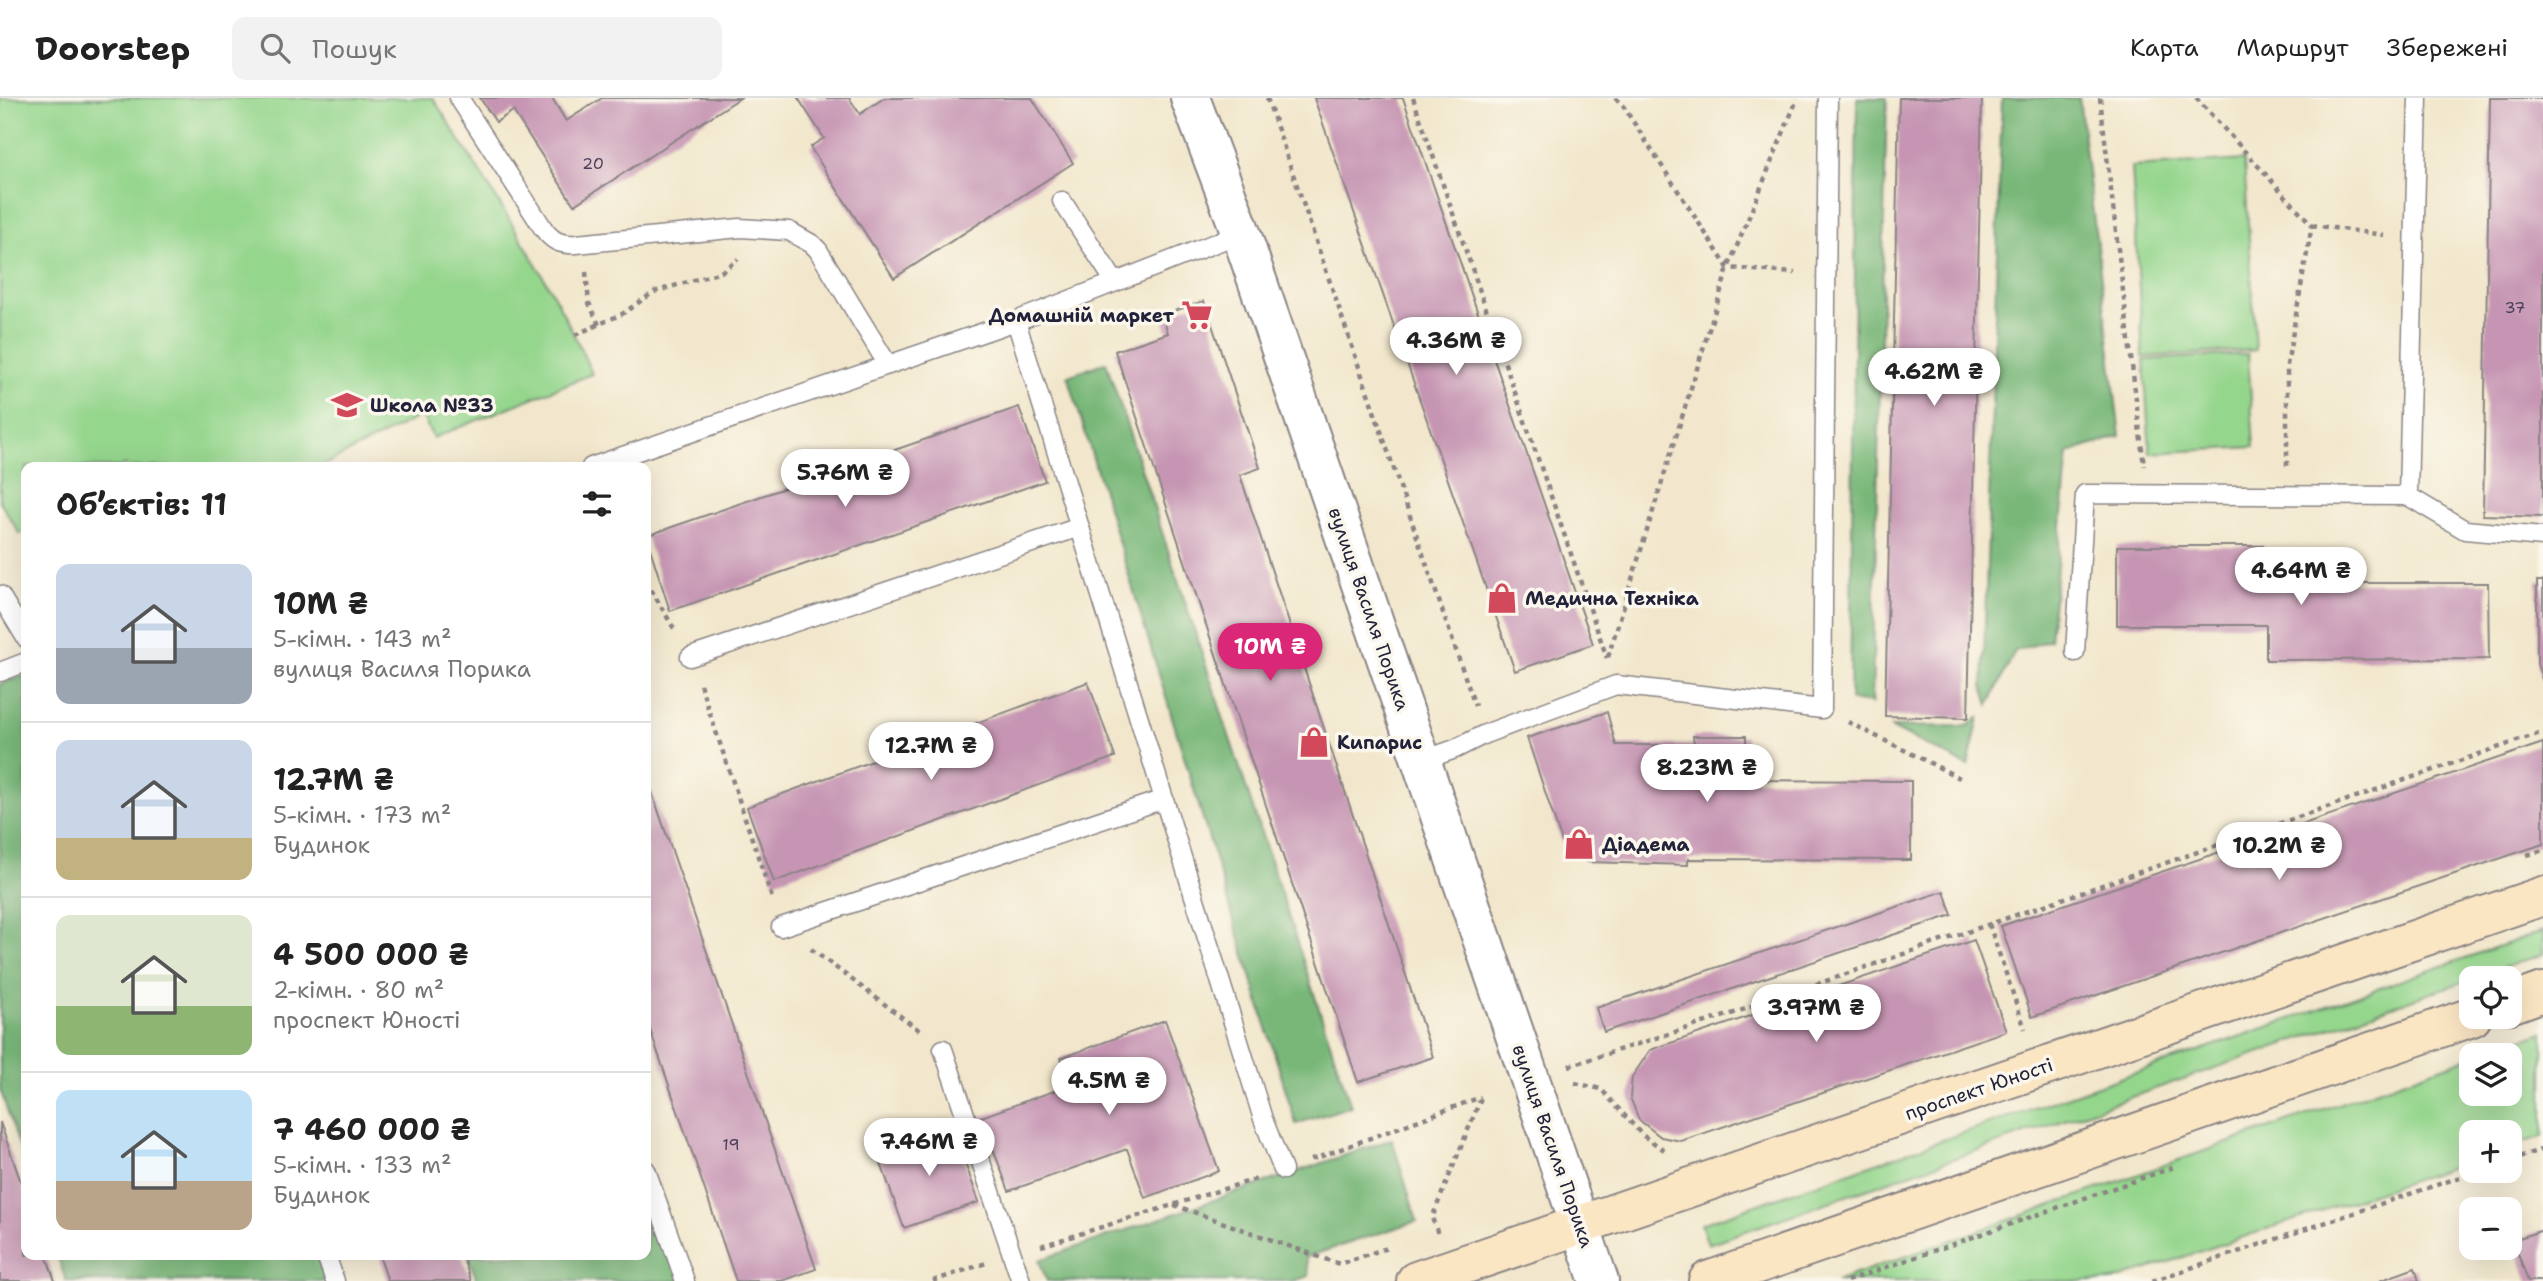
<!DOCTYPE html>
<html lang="uk">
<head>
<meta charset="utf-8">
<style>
  :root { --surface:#fff; --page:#f2f2f2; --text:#222; --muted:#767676; --line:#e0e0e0; --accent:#db2777 }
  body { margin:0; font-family:"Shantell Sans",sans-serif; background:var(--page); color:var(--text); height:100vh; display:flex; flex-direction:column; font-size:26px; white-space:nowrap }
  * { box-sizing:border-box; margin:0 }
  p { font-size:23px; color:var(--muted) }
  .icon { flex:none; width:38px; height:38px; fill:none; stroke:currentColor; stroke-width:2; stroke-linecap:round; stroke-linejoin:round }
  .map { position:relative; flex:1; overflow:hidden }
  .drawer { position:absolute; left:21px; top:364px; width:630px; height:798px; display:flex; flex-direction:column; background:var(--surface); border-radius:14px; box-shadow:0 7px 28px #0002 }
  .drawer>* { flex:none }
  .buttons { position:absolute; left:2459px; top:868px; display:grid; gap:14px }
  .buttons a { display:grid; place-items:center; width:63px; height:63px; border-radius:14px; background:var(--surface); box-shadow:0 7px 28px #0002; font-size:35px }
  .price { position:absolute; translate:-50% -60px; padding:0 16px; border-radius:24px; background:#fff; color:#222; font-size:23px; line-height:46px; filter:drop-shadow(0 2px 4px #0008) }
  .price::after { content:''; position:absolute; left:50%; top:42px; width:21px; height:16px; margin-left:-10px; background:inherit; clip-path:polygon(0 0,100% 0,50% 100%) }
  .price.selected { background:var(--accent); color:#fff }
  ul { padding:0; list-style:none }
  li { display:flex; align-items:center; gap:21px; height:175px; padding:0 35px }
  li+li { border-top:2px solid var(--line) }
  li span { display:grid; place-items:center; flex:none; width:196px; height:140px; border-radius:14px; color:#555 }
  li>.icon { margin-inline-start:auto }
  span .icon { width:84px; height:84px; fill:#fffc; stroke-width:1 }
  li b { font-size:30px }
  h2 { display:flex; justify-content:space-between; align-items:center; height:84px; padding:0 35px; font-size:30px }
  header { display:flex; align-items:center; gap:42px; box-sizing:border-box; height:98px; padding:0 35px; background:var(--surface); border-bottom:2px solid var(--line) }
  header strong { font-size:33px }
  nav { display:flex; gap:38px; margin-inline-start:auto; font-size:24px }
  .search { width:490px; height:63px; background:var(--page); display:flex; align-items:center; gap:18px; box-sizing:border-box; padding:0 24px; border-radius:14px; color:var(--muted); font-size:26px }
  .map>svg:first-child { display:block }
  .green { fill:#95d68d; stroke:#5c7c64; stroke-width:2 }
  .forest { fill:#78b778; stroke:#4d6c5a; stroke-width:2 }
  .building { fill:#c695b3 }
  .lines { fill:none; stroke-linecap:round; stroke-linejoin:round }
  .service-casing { stroke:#8a8484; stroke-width:21 }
  .tertiary-casing { stroke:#8a8484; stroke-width:42 }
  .secondary-casing { stroke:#8a8484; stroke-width:42 }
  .path { stroke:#8a8484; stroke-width:4.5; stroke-dasharray:5 5; stroke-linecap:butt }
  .service { stroke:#fff; stroke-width:18 }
  .tertiary { stroke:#fff; stroke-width:38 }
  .secondary { stroke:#fbe6c4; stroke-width:38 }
  .labels { text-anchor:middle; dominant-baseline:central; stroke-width:7; stroke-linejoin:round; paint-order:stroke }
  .number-label { font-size:16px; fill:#4b3f59 }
  .poi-label { font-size:19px; font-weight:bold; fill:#22223b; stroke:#fbf7ec; text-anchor:start }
  .street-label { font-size:19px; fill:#22223b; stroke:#fbf7ec }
</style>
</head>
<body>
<header>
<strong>Doorstep</strong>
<div class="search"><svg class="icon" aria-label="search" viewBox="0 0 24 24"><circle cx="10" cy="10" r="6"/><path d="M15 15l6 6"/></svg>Пошук</div>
<nav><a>Карта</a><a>Маршрут</a><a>Збережені</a></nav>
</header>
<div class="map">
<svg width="2543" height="1183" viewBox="0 0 2543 1183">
  <rect width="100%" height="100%" fill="#fbf7ec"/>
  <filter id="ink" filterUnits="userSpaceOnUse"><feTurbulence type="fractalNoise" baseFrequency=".0143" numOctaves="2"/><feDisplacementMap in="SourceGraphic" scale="14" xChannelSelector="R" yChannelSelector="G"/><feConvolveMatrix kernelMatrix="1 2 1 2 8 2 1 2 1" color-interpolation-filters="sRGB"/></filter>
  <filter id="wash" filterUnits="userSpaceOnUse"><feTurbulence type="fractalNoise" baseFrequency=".00686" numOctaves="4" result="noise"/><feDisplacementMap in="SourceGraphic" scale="28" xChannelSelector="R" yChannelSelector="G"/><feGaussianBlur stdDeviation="1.57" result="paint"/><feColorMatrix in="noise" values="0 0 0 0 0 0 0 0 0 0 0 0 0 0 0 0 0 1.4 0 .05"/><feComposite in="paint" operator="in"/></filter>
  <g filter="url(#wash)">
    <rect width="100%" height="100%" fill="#f2e7cc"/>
    <!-- green -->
    <g class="green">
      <path d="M0 0H433C489 90 550 178 592 276L433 340 422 317 320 369H128L125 366 120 369H26V432L20 436 0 404Z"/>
      <polygon points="2244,62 2256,252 2143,259 2132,69"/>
      <polygon points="2248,256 2254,349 2150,355 2144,262"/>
      <polygon points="2543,833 2543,856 1708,1146 1701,1126"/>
      <polygon points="2543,934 2543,1038 2510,1049 2510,1034 2471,1034 2471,1063 2112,1183 1836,1183 2471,959 2471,996 2510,996 2510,957 2476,957"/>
    </g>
    <!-- forest -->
    <g class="forest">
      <polygon points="1857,0 1887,0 1872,605 1850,602"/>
      <polygon points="2002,0 2079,0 2120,338 2068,355 2050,542 2015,553 1989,607 1983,588"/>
      <polygon points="1106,264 1351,1008 1296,1026 1068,278"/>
      <polygon points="26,577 26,1068 0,991 0,586"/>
      <polygon points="1979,620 1968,668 1890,629 1967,628"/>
      <polygon points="1392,1041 1417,1123 1306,1159 1309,1178 1293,1183 1047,1183 1039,1162"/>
      <polygon points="646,1079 683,1183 477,1183 468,1157 646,1157"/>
      <polygon points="57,1157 317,1157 326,1183 66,1183"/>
    </g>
    <g id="blocks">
      <!-- building -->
      <g class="building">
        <polygon points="480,0 552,0 566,23 602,0 740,0 574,107 513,13 496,24"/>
        <polygon points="798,0 849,0 860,16 884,0 1032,0 1073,65 894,180 810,49 824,40"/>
        <polygon points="1314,0 1403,0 1593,546 1515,573"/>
        <polygon points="1899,0 1982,0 1968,620 1885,618"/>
        <polygon points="2490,0 2543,0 2543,419 2483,417"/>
        <polygon points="1204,203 1260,370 1240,377 1433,959 1358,984 1115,253 1168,235 1162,217"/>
        <polygon points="1019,309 1045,383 670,513 646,438"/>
        <polygon points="2117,448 2263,448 2264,485 2488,485 2489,561 2266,562 2266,527 2117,527"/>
        <polygon points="2537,483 2543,483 2543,584 2537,566"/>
        <polygon points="1088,584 1115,659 774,784 747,709"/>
        <polygon points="1607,614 1616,647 1694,647 1693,638 1746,638 1746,682 1911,683 1911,762 1688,761 1688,767 1587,764 1562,744 1527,640"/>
        <polygon points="2543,645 2543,746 2032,919 2001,828"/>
        <polygon points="646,677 816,1171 782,1183 736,1183 646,920"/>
        <polygon points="1944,793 1952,817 1604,934 1596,910"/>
        <polygon points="1974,842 2006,933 1681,1043 1661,1039 1639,1022 1630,999 1632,979 1650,952"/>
        <polygon points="1165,922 1219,1073 1145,1100 1127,1051 1009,1093 981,1019 1071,987 1061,960"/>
        <polygon points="0,1024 26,1099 26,1157 46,1157 55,1183 0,1183"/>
        <polygon points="953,1031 979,1104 904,1130 878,1057"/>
        <polygon points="2543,1132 2543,1183 2528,1183 2513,1142"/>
        <polygon points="379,1157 462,1157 471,1183 388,1183"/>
        <polygon points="2415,1170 2419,1183 2379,1183"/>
      </g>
    </g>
  </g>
  <g filter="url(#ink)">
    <use href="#blocks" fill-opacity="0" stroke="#8a8484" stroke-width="2"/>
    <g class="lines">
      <defs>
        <g id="service">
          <path d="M459 0 543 130C552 143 560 147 576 146L740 130 789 133 812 146 818 152 888 267"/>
          <polyline points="2418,0 2408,398 2465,432 2543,439"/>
          <polyline points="1062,103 1115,184"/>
          <polyline points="1016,223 1263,1021 1283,1072"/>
          <polyline points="591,369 1016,223 1241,135"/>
          <polyline points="0,497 26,540"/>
          <polyline points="2075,554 2085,396 2408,398"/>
          <polyline points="690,559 1080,429"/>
          <polyline points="0,574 26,564"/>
          <polyline points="1421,663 1455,651 1485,636 1616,587 1822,611 1828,0"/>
          <polyline points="781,829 1164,701"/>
          <polyline points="943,951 1021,1183"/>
          <polyline points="646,1072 685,1183"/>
          <polyline points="326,1157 335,1183"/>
        </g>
        <polyline id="tertiary" points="1190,0 1241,135 1599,1183"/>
        <g id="secondary">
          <polyline points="2510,906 2543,894"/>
          <polyline points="1416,1183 2543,798"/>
          <polyline points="1708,1183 2472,919"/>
        </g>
      </defs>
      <!-- service casing -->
      <use href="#service" class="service-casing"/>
      <!-- tertiary casing -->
      <use href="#tertiary" class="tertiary-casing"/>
      <!-- secondary casing -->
      <use href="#secondary" class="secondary-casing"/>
      <!-- path -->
      <g class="path">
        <polyline points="1267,0 1475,608"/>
        <polyline points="1413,0 1607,560"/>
        <polyline points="1615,0 1623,8 1728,170 1795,175"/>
        <polyline points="2100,0 2144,368"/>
        <polyline points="2196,0 2312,127 2287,267 2287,368"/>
        <polyline points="2312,127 2384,137"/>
        <polyline points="586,174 589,205 599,227"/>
        <polyline points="575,237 622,216 654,194 721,174 738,161"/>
        <polyline points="646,483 676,534"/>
        <polyline points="1608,559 1728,170 1796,4"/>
        <polyline points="700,586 772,800"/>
        <polyline points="1848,624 1960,680"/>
        <polyline points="2527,757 2543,752"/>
        <polyline points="1989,826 2025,931"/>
        <polyline points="811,851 919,932"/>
        <polyline points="2493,957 2519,948"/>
        <polyline points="1569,968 1728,917 2543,634"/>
        <polyline points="1575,985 1601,991 1642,1037 1666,1053"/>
        <polyline points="1311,1062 1481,999"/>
        <polyline points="2510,1062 2543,1051"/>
        <polyline points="1174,1107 1339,1166 1390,1149"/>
        <polyline points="1435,1133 1437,1133 1432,1120 1481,1000"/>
        <polyline points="1041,1148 1256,1081"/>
        <polyline points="933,1183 986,1165"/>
        <polyline points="1847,1183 2177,1068"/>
        <polyline points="2152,1183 2478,1073"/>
      </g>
      <!-- service -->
      <use href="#service" class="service"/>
      <!-- tertiary -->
      <use href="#tertiary" class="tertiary"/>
      <!-- secondary -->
      <use href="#secondary" class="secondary"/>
    </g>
  </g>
  <!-- icons -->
  <defs>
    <symbol id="supermarket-bare" viewBox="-9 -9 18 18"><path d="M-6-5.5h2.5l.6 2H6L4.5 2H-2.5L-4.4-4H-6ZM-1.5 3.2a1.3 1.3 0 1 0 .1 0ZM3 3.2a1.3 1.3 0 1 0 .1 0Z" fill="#d1495b" stroke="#fbf7ec" stroke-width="2.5" paint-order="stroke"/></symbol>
    <symbol id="school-bare" viewBox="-9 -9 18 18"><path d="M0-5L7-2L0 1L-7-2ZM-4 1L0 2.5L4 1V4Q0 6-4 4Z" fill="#d1495b" stroke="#fbf7ec" stroke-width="2.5" paint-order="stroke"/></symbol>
    <symbol id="shop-bare" viewBox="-9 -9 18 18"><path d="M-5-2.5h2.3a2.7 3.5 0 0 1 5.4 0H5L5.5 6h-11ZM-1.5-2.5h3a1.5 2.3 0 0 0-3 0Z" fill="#d1495b" stroke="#fbf7ec" stroke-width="2.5" paint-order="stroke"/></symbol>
  </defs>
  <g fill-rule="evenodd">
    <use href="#supermarket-bare" x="1175" y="195" width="44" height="44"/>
    <use href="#school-bare" x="325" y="285" width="44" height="44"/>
    <use href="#shop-bare" x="1480" y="478" width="44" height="44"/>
    <use href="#shop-bare" x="1292" y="622" width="44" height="44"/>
    <use href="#shop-bare" x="1557" y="724" width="44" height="44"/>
  </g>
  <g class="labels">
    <!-- number labels -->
    <g class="number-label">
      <text x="593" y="65">20</text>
      <text x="2515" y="209">37</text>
      <text x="731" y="1046">19</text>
    </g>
    <!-- poi labels -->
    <g class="poi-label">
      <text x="1174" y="217" text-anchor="end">Домашній маркет</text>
      <text x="370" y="307">Школа №33</text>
      <text x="1525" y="500">Медична Техніка</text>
      <text x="1337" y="644">Кипарис</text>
      <text x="1602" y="746">Діадема</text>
    </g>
    <!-- street labels -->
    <g class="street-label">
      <text transform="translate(1369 511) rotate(71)">вулиця Василя Порика</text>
      <text transform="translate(1979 991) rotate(-19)">проспект Юності</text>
      <text transform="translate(1553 1048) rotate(71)">вулиця Василя Порика</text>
    </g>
  </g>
</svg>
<div class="buttons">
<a><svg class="icon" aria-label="locate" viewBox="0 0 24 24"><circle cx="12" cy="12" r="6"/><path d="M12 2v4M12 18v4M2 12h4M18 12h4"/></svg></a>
<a><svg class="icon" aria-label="layers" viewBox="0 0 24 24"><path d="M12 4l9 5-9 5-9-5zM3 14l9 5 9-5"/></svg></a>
<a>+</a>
<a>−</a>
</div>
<b class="price" style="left:1456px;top:279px">4.36M ₴</b>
<b class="price" style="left:1934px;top:310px">4.62M ₴</b>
<b class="price" style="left:845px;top:411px">5.76M ₴</b>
<b class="price" style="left:2301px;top:509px">4.64M ₴</b>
<b class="price selected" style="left:1270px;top:585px">10M ₴</b>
<b class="price" style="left:931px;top:684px">12.7M ₴</b>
<b class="price" style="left:1707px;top:706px">8.23M ₴</b>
<b class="price" style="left:2279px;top:784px">10.2M ₴</b>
<b class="price" style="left:1816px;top:946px">3.97M ₴</b>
<b class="price" style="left:1109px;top:1019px">4.5M ₴</b>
<b class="price" style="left:929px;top:1080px">7.46M ₴</b>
<section class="drawer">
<h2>Об’єктів: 11<svg class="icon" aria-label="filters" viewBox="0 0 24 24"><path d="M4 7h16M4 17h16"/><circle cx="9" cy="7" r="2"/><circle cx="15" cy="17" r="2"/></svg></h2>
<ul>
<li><span style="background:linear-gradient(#c9d6e8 60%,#9aa5b1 0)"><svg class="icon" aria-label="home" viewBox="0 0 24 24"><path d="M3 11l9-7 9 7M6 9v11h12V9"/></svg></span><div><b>10M ₴</b><p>5-кімн. · 143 m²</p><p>вулиця Василя Порика</p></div></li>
<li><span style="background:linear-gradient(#c9d6e8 70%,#c2b280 0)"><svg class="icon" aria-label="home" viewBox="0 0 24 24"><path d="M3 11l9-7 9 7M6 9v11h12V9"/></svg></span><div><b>12.7M ₴</b><p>5-кімн. · 173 m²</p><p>Будинок</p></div></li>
<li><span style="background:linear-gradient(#dfe7d0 65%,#8fb573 0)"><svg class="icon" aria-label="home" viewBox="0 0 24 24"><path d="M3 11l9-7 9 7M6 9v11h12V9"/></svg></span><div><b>4 500 000 ₴</b><p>2-кімн. · 80 m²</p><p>проспект Юності</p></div></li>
<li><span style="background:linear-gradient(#bfe0f5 65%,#b9a48a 0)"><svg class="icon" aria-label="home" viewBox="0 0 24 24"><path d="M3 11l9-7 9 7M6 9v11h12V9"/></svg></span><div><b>7 460 000 ₴</b><p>5-кімн. · 133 m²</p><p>Будинок</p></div></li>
</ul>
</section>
</div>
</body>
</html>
